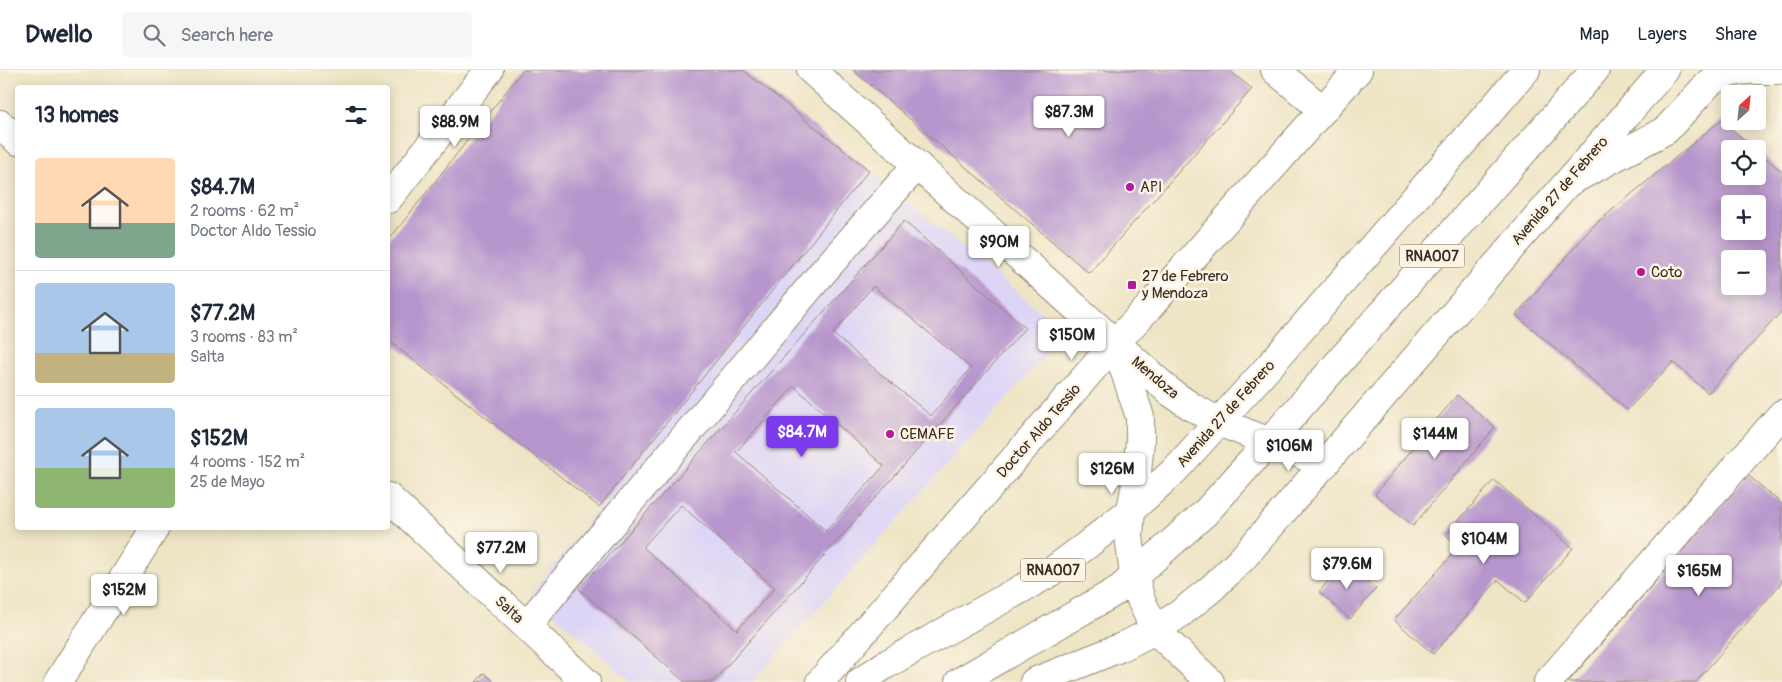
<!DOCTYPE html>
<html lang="en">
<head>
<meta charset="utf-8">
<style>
  :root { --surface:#fff; --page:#f6f6f7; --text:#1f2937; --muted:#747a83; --line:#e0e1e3; --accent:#7c3aed }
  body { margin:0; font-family:Pangolin,sans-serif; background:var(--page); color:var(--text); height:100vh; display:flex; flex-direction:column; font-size:19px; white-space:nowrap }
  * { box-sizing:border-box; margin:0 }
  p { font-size:16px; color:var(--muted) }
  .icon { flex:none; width:28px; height:28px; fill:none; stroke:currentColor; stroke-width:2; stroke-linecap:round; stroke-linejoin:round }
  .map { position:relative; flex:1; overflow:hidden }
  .side { position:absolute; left:15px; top:15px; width:375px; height:445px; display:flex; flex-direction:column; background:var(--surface); border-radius:5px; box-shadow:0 2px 12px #0003 }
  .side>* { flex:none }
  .needle { width:32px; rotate:27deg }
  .fabs { position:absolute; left:1721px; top:15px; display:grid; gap:10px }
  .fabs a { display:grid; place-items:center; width:45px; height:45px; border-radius:5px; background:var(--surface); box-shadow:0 2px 12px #0003; font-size:25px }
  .price { position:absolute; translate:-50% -42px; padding:0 11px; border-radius:5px; background:#fff; color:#222; font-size:16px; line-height:32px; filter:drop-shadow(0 1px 2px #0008) }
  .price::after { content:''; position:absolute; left:50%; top:30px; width:15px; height:11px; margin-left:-8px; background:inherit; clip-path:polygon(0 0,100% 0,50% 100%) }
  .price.on { background:var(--accent); color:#fff }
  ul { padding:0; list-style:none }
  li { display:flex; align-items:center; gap:15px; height:125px; padding:0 20px }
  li+li { border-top:1px solid var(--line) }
  li span { display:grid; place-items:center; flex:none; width:140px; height:100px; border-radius:5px; color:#555 }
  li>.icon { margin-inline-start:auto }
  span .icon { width:60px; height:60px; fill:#fffc; stroke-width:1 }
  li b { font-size:21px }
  h2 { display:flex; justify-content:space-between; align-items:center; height:60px; padding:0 20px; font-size:21px }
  header { display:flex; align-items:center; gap:30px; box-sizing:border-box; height:70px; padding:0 25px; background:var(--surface); border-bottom:1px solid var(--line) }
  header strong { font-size:24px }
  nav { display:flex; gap:28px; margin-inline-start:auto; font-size:18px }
  .search { width:350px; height:45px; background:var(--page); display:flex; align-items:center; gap:12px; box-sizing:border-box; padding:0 18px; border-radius:5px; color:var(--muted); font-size:19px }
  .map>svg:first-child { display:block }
  .built { fill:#ddd5f6 }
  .building { fill:#b796cd; fill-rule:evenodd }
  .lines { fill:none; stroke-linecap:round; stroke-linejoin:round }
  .minor-casing { stroke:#948872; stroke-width:30 }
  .major-casing { stroke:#948872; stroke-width:30 }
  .highway-casing { stroke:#948872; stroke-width:30 }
  .minor { stroke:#fff; stroke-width:28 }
  .major { stroke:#fff; stroke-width:28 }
  .highway { stroke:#fff; stroke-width:28 }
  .poi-dot { fill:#b5179e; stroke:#fcf5e5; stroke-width:2 }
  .labels { text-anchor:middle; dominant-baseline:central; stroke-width:5; stroke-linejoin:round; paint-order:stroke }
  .shield { fill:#fcf5e5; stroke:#75675a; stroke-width:1 }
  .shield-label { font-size:14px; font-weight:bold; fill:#3b2a1e }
  .poi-label { font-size:15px; fill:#3b2a1e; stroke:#fcf5e5; text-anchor:start }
  .street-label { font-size:15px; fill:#3b2a1e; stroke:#fcf5e5 }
</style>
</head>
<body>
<header>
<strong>Dwello</strong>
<div class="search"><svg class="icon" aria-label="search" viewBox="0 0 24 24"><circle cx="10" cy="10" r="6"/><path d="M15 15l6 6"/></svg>Search here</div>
<nav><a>Map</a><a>Layers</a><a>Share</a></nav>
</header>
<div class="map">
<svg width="1782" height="612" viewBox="0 0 1782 612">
  <rect width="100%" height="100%" fill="#fcf5e5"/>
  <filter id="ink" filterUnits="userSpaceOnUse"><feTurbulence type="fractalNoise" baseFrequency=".02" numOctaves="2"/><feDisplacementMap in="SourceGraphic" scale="10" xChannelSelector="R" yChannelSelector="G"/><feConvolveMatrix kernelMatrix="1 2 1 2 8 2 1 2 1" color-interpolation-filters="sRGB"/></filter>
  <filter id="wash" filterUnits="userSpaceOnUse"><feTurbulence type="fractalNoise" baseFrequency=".0096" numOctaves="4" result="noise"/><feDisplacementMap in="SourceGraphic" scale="20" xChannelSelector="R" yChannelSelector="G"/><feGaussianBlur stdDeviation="1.12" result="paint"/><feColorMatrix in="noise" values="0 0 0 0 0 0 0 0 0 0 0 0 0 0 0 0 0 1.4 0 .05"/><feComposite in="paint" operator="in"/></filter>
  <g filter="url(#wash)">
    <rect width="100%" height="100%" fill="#eee5c6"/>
    <!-- built -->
    <polygon class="built" points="869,100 1056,254 1047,283 752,612 631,612 531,524"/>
    <g id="blocks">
      <!-- building -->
      <g class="building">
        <polygon points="523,0 743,0 869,100 599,437 388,270 388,171"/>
        <polygon points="853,0 1229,0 1252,19 1089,203"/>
        <path d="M1721 50 1755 79H1730V106H1758V81L1782 102V241L1708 323 1673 292 1627 340 1516 245 1593 156ZM1730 134H1758V161H1730ZM1730 189H1758V216H1730Z"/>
        <path d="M904 151 1025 258 713 612H685L579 519ZM873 216 971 298 931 346 833 264ZM794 316 884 396 826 461 736 382ZM681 435 775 518 737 560 643 477Z"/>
        <polygon points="1457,325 1495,357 1413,456 1375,424"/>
        <polygon points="1748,405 1782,434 1782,512 1696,612 1568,612"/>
        <polygon points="1494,410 1573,478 1525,533 1498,510 1433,584 1394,550 1459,477 1446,465"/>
        <polygon points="1344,492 1376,519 1350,549 1319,522"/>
        <polygon points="484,603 494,612 476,612"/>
      </g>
    </g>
  </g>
  <g filter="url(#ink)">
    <use href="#blocks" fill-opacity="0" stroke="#948872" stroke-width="1"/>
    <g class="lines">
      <defs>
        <g id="minor">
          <polyline points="811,0 1170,322 1192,337 1219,352 1325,394"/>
          <polyline points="1275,0 1323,40"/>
          <polyline points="1756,0 1779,0"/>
          <polyline points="0,54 18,71"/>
          <path d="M1569 112 1666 60 1710 12C1723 3 1734 1 1749 0"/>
          <polyline points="388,129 489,0"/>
          <polyline points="1116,275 1140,347 1140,370 1136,413 1131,440 1129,466 1134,505 1141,530 1155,560 1210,612"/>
          <polyline points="388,427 586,612"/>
          <polyline points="526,556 822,203 917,95"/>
          <polyline points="58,612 155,458"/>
          <polyline points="1548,612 1782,344"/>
        </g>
        <g id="major">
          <polyline points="820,612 1115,273 1151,235 1358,0"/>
          <polyline points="1034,612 1122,577 1155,560 1181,543 1212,518 1241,490 1665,0"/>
        </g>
        <g id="highway">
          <polyline points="860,612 885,595 1048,504 1087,475 1131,440 1174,401 1265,301 1526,0"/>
          <polyline points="959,612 1120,519 1206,442 1270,371 1595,0"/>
        </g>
      </defs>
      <!-- minor casing -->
      <use href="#minor" class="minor-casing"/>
      <!-- major casing -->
      <use href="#major" class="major-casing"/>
      <!-- highway casing -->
      <use href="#highway" class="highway-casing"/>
      <!-- minor -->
      <use href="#minor" class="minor"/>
      <!-- major -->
      <use href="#major" class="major"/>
      <!-- highway -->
      <use href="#highway" class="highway"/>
    </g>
  </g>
  <!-- markers -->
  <g class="poi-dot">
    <circle cx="1130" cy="117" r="5"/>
    <circle cx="1641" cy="202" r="5"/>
    <rect x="1127" y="210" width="10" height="10" rx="2.5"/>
    <circle cx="890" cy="364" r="5"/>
  </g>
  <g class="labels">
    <!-- shield labels -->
    <g class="shield">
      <rect x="1399.5" y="174.5" width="65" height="23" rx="4"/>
      <rect x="1020.5" y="488.5" width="65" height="23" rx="4"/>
    </g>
    <g class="shield-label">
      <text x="1432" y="186">RNA007</text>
      <text x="1053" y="500">RNA007</text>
    </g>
    <!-- poi labels -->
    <g class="poi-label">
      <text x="1140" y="117">API</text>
      <text x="1651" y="202">Coto</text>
      <text x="1142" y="206">27 de Febrero<tspan x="1142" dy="17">y Mendoza</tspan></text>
      <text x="900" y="364">CEMAFE</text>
    </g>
    <!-- street labels -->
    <g class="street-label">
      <text transform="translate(1560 121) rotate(-49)">Avenida 27 de Febrero</text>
      <text transform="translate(1155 308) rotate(40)">Mendoza</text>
      <text transform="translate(1226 344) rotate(-48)">Avenida 27 de Febrero</text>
      <text transform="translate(1039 361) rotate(-49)">Doctor Aldo Tessio</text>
      <text transform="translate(509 540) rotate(43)">Salta</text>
    </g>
  </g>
</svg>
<div class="fabs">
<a><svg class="needle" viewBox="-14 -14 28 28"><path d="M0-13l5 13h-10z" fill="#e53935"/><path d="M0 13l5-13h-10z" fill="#747a83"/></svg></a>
<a><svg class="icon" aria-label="locate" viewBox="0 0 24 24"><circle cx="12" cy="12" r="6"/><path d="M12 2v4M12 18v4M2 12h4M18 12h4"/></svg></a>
<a>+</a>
<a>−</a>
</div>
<b class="price" style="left:1069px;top:68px">$87.3M</b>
<b class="price" style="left:455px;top:78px">$88.9M</b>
<b class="price" style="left:999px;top:198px">$90M</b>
<b class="price" style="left:1072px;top:291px">$150M</b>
<b class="price on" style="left:802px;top:388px">$84.7M</b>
<b class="price" style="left:1435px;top:390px">$144M</b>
<b class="price" style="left:1289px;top:402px">$106M</b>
<b class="price" style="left:1112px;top:425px">$126M</b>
<b class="price" style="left:1484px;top:495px">$104M</b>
<b class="price" style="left:501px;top:504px">$77.2M</b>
<b class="price" style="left:1347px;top:520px">$79.6M</b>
<b class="price" style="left:1699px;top:527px">$165M</b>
<b class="price" style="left:124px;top:546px">$152M</b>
<section class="side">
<h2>13 homes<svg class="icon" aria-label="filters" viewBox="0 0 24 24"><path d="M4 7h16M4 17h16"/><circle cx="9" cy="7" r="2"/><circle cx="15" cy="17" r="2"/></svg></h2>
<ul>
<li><span style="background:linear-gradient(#ffd9b3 65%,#7fa58c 0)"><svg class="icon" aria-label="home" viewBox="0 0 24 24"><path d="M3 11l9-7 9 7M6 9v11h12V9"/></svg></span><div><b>$84.7M</b><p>2 rooms · 62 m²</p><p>Doctor Aldo Tessio</p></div></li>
<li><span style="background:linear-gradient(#a9c7e8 70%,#c2b280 0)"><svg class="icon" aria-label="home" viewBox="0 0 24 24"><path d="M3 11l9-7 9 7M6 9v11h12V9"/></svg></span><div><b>$77.2M</b><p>3 rooms · 83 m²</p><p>Salta</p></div></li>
<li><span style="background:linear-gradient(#a9c7e8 60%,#8fb573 0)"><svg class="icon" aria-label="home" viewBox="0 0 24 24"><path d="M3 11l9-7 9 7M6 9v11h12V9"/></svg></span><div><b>$152M</b><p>4 rooms · 152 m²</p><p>25 de Mayo</p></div></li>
</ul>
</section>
</div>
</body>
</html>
